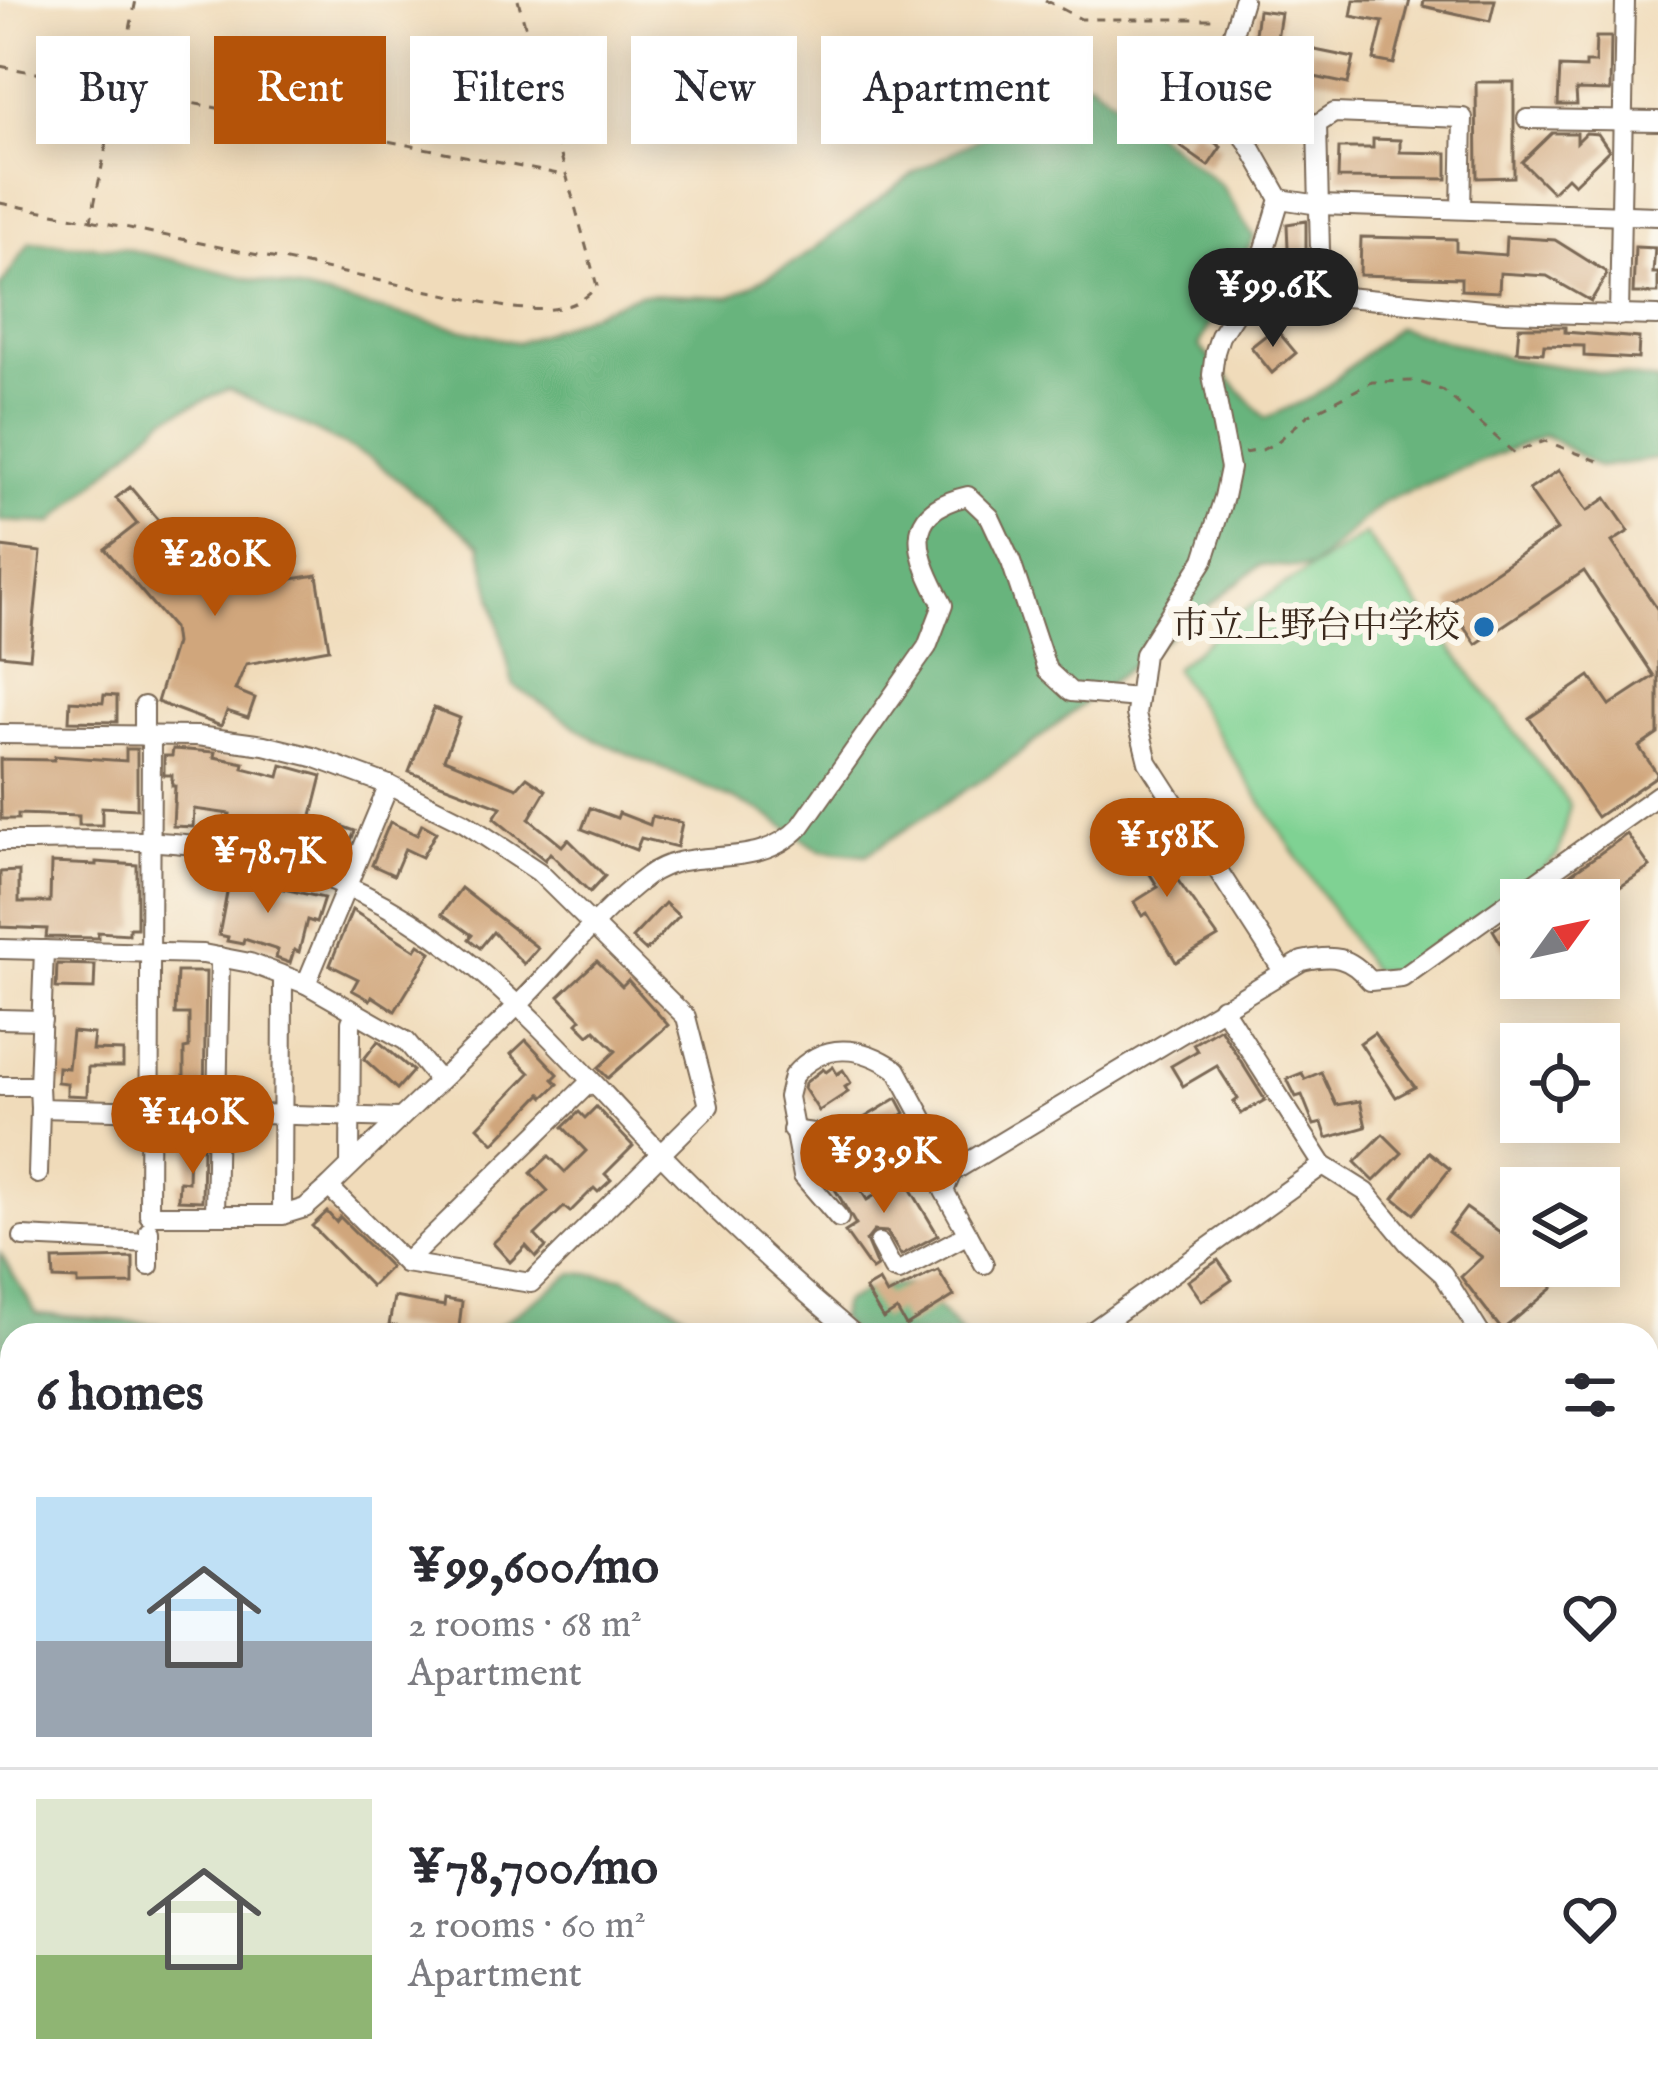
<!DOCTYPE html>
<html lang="en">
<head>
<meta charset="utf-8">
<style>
  :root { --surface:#fff; --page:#f2f2f3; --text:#2b2b33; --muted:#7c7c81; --line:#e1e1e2; --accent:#b45309 }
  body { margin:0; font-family:"IM FELL English","Noto Serif JP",serif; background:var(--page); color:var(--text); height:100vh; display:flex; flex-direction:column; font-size:45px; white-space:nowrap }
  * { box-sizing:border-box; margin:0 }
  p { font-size:39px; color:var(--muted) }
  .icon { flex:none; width:66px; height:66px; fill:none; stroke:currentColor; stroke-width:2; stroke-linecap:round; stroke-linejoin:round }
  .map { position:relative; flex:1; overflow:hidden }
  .panel { position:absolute; left:0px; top:1323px; width:1659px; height:771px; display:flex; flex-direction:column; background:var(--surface); border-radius:36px 36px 0 0; box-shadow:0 6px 30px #0003 }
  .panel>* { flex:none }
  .top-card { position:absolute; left:36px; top:36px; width:1587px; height:108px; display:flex; gap:24px }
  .needle { width:78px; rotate:57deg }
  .tools { position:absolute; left:1500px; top:879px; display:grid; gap:24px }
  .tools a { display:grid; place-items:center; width:120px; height:120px; border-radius:0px; background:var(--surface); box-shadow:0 6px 30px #0003; font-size:60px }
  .price { position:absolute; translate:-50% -102px; padding:0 27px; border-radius:42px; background:var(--accent); color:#fff; font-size:39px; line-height:78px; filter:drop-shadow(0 3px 6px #0008) }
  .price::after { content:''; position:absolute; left:50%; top:72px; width:36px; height:27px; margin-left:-18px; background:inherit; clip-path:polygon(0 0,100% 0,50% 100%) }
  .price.on { background:#222; color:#fff }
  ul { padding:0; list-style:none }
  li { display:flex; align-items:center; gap:36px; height:300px; padding:0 36px }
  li+li { border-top:3px solid var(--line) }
  li span { display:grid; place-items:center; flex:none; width:336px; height:240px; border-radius:0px; color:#555 }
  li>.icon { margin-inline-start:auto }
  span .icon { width:144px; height:144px; fill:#fffc; stroke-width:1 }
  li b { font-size:51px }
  h2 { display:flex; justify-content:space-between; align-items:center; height:144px; padding:0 36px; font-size:51px }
  .chip { padding:0 42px; border-radius:0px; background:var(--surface); box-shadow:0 6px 30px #0003; font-size:42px; line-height:108px }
  .chip.on { background:var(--accent); color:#fff }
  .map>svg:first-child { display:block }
  .green { fill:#7fd293; stroke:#5d7e58; stroke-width:3 }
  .forest { fill:#67b47d; stroke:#516f4e; stroke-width:3 }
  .building { fill:#d0a67c }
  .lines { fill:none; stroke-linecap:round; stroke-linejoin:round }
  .street-casing { stroke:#7a6855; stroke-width:22 }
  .secondary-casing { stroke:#7a6855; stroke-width:28 }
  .highway-casing { stroke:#7a6855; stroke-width:38 }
  .path { stroke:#7a6855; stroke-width:3; stroke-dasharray:9 9; stroke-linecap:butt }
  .street { stroke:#fff; stroke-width:18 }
  .secondary { stroke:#fde4d1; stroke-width:24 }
  .highway { stroke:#fbbb8c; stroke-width:33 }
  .poi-dot { fill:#1f6fb2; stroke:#fbf7ec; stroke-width:4.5 }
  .labels { text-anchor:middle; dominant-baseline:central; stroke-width:12; stroke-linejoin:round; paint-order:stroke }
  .poi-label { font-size:36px; fill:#3b2a1e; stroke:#fbf7ec; text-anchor:end }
</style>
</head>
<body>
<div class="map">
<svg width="1658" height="2092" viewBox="0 0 1658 2092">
  <rect width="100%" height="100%" fill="#fbf7ec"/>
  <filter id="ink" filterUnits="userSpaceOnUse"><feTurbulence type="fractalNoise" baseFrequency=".00833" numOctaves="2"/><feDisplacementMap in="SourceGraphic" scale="24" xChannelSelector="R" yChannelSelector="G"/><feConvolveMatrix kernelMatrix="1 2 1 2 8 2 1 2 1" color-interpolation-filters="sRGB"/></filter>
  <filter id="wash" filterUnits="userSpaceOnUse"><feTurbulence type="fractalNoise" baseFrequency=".004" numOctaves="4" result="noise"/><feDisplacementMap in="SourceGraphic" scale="48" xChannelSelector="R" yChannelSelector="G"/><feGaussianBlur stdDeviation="2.7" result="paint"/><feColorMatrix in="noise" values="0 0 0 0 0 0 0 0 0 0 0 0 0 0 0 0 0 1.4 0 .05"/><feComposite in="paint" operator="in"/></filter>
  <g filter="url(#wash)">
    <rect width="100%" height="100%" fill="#f0dbba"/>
    <!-- green -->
    <polygon class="green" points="1365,534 1570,805 1558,855 1535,877 1395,972 1371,970 1174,668 1243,611"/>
    <!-- forest -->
    <g class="forest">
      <polygon points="1089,81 1221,185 1254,237 1199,346 1265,418 1315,396 1397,327 1510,359 1658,381 1658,459 1598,467 1545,435 1384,501 1311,568 1260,565 1009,762 866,855 819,850 761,811 596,740 513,685 480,545 372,459 229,389 165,418 52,523 0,521 0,287 30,242 123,248 518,343 639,294 730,297 802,258 915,172 984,136 1038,98"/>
      <polygon points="0,1253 37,1314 179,1326 226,1335 12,1335 12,2082 1149,2082 1153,2092 0,2092"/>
      <polygon points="573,1273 623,1277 687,1315 688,1335 486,1335"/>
      <polygon points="916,1284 963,1335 852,1335 839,1318 843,1302 872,1288"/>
    </g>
    <g id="blocks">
      <!-- building -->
      <g class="building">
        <polygon points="1354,0 1410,0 1394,64 1374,60 1383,22 1351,16"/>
        <polygon points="1424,0 1495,0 1490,21 1423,6"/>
        <polygon points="1258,10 1281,13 1276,45 1254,42"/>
        <polygon points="1596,37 1611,37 1610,91 1576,90 1577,105 1558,105 1560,67 1585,68 1585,63 1595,63"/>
        <polygon points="1310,49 1354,58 1348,84 1305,75"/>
        <polygon points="1476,82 1514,82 1514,177 1477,178"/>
        <polygon points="1194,128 1221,147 1208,166 1181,147"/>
        <polygon points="1552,133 1577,133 1577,142 1586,133 1598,134 1609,150 1574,184 1567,177 1552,192 1522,162"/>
        <polygon points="1373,139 1400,140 1400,152 1447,153 1447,179 1338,178 1339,148 1373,148"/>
        <polygon points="1306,221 1306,252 1312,267 1289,271 1287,224"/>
        <polygon points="1361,237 1456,239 1456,251 1505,255 1506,237 1555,240 1606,272 1606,276 1591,301 1547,276 1500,273 1499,292 1461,290 1461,278 1360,275"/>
        <polygon points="1635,247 1655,248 1653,273 1658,273 1658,293 1633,293"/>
        <polygon points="1519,327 1565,327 1565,332 1639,338 1638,359 1584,356 1584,346 1544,345 1543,353 1517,351"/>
        <polygon points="1275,328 1296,353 1272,373 1251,347"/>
        <polygon points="1559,470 1587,511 1606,498 1629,531 1612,542 1658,610 1658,734 1639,747 1658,775 1597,817 1529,718 1590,676 1610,705 1654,676 1584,571 1476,644 1448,603 1557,530 1529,490"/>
        <polygon points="130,487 213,585 220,579 226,586 231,582 236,588 317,575 329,649 246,664 235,690 255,698 248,718 227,711 221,726 157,702 175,643 173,628 105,549 137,524 116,498"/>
        <polygon points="1,547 41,552 30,658 0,655"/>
        <polygon points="104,695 117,696 117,722 69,721 70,701 103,703"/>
        <polygon points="434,708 460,718 444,759 517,788 527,777 546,790 529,819 562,846 568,839 605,876 590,892 550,853 545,860 494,818 501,807 409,772"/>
        <polygon points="126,749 137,749 137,809 102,807 102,825 79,825 79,816 18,814 18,819 1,819 0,759 54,760 55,756 126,761"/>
        <polygon points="173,749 215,752 214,757 244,763 243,768 279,777 282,765 322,776 312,816 355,831 347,850 317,840 315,845 289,837 286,847 272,844 274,836 270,832 228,826 230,814 194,809 193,827 173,826 175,786 172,786 172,775 164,775 164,756 172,756"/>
        <polygon points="590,808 617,818 619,813 650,825 652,816 682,823 677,847 641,838 636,850 582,829"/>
        <polygon points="390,822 417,835 422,824 436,832 422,857 405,849 394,875 372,865"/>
        <polygon points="1146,826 1159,854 1218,937 1176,962 1147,913 1142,916 1134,902 1158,887 1136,852 1122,858 1114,841"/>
        <polygon points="1627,834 1650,867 1599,901 1589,887 1569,900 1534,900"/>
        <polygon points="96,862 137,865 137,928 129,928 129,934 98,932 98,938 46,937 47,929 0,927 0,872 19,871 19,902 50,902 51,863 96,865"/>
        <polygon points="230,877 324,898 316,923 307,920 299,952 294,950 290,963 276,958 278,950 244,939 243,944 227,941 228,937 219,935"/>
        <polygon points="461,888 538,948 524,964 493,932 480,948 469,939 472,935 442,914"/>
        <polygon points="665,903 679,916 646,951 632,938"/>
        <polygon points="352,910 415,950 419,944 431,952 395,1011 372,996 370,1000 352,990 358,979 330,965"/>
        <polygon points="1521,910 1521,977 1493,930"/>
        <polygon points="597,961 622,986 628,980 668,1025 608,1078 598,1068 616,1051 595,1030 589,1035 577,1023 581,1019 559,996"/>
        <polygon points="57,964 95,965 94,989 56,988"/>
        <polygon points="177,972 206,972 204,1098 184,1098 184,1049 189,1048 189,1014 175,1014"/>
        <polygon points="1220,1028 1265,1100 1241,1114 1234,1102 1238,1099 1217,1066 1183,1086 1171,1066 1197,1051 1193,1044"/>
        <polygon points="72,1032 94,1034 92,1050 123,1051 123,1067 88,1067 87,1096 67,1095 67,1083 57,1082 58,1067 68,1068"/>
        <polygon points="1374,1033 1415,1087 1396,1097 1360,1043"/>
        <polygon points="526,1040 558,1074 553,1079 558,1084 544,1097 541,1094 494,1143 478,1127 530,1073 511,1054"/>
        <polygon points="378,1041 413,1071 397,1089 364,1059"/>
        <polygon points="833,1067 837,1074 843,1070 851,1083 845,1087 848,1092 819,1111 804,1088 805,1083 823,1069 826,1072"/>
        <polygon points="1321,1072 1336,1105 1360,1101 1366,1127 1327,1138 1322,1123 1314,1125 1302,1095 1296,1097 1287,1079 1302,1073 1305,1079"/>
        <polygon points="897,1098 905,1113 899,1117 933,1168 913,1180 894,1148 867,1164 848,1132 856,1127 854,1124"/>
        <polygon points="596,1107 633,1146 605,1174 611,1180 598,1192 594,1188 570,1212 564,1207 535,1235 546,1247 536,1257 526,1246 510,1262 493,1243 548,1191 531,1173 549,1156 565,1172 586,1151 563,1127 579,1112 585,1118"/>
        <polygon points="1383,1134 1402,1153 1374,1181 1355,1162"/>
        <polygon points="189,1146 203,1146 202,1201 178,1200 179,1181 188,1182"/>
        <polygon points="1429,1152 1450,1169 1414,1214 1394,1198"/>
        <polygon points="848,1170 867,1200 904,1178 938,1235 901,1255 887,1232 874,1231 866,1241 877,1267 872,1270 845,1232 856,1225 832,1184"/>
        <polygon points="1466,1208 1521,1247 1521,1266 1531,1266 1553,1288 1502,1330 1461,1277 1482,1257 1448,1232"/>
        <polygon points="327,1212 336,1222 340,1217 390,1267 371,1286 312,1226"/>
        <polygon points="133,1258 133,1284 78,1285 78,1280 54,1279 53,1260"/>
        <polygon points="1218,1260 1232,1280 1202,1301 1188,1281"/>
        <polygon points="938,1270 954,1296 906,1326 897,1310 883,1319 865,1289 879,1281 887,1295"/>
        <polygon points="394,1297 444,1306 445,1299 462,1302 458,1335 389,1325"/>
      </g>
    </g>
  </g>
  <g filter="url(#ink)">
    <use href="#blocks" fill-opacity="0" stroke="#7a6855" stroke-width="3"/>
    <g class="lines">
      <defs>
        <g id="street">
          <polyline points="1243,0 1215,93 1220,115 1246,139 1280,199 1255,282 1220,336 1215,352 1212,375 1230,468 1224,497 1204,560 1144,654 1136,714 1148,762 1283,971"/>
          <polyline points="1527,119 1658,121"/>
          <polyline points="1280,199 1319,205 1658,216"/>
          <polyline points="1461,209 1463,118 1334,113 1317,124 1320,252 1346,297 1504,312 1658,316"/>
          <polyline points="1619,316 1625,0"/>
          <polyline points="0,734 197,736 264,745 313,757 389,785 465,823 539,872 686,1017 709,1106 531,1283 405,1263 329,1187"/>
          <polyline points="144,736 144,706"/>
          <path d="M151 736 149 1215H282L305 1208 329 1187C391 1126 455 1068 516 1007 560 964 597 913 647 876 693 842 755 875 801 826L927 647 943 605C918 557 897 512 968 496L990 517 1011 562 1047 670 1071 692 1138 698"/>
          <path d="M0 841C86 841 178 835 262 857 442 902 534 1022 656 1149 719 1215 785 1276 855 1335"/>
          <polyline points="0,949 203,954 250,963 306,984 406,1041 439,1081"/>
          <polyline points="306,984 389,785"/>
          <polyline points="1222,1007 1323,1165 1366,1192 1408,1243 1443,1274 1481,1335"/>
          <polyline points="0,1019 42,1020"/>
          <polyline points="0,1086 39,1086 40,1108 400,1118"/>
          <polyline points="39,1086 44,950"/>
          <polyline points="792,1130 820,1134 847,1153"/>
          <polyline points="350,1166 351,1022 356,1012"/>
          <polyline points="38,1174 40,1108"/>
          <polyline points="215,1215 220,957"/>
          <polyline points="282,1215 283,975"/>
          <path d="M839 1218 803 1176 788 1097 793 1076C823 1041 861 1045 897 1070L952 1172 1302 961C1333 954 1350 956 1370 981L1402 978 1658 795"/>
          <polyline points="149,1231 149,1266"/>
          <polyline points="968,1234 984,1264"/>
          <polyline points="23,1237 149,1243"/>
          <polyline points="879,1243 893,1269 899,1271 968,1234 944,1191 952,1172"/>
          <polyline points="405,1263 591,1081"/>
          <polyline points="1087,1335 1323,1165"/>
          <polyline points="0,1428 12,1430"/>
          <polyline points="1647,1498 1658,1500"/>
          <polyline points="1647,1655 1658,1621"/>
          <polyline points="1269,2092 1274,2082"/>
        </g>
        <g id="secondary">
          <polyline points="1647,2020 1658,2007"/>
          <polyline points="1534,2085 1538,2082"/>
        </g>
        <polyline id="highway" points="1624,2082 1625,2092"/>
      </defs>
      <!-- street casing -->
      <use href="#street" class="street-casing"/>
      <!-- secondary casing -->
      <use href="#secondary" class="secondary-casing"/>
      <!-- highway casing -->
      <use href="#highway" class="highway-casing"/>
      <!-- path -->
      <g class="path">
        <polyline points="1045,0 1081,19 1218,19"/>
        <polyline points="0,66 563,175"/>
        <polyline points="0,203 91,220 136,0"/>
        <path d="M91 220 506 307C540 311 574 314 597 286L518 0"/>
        <polyline points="1244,453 1262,450 1277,442 1308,415 1372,382 1417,381 1444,391 1513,452 1545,441 1598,461"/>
      </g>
      <!-- street -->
      <use href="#street" class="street"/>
      <!-- secondary -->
      <use href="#secondary" class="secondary"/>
      <!-- highway -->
      <use href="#highway" class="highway"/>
    </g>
  </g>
  <!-- markers -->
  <circle class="poi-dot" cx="1484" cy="627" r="12"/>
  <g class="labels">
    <!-- poi labels -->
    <g class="poi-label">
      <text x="1460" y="627">市立上野台中学校</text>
    </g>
  </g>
</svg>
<div class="tools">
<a><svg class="needle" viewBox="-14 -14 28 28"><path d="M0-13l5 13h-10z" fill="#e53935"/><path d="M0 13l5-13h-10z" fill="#7c7c81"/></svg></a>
<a><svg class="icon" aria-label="locate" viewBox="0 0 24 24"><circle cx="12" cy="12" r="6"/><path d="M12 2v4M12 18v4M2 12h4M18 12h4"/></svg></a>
<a><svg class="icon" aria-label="layers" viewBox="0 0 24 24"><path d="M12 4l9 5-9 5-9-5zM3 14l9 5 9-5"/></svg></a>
</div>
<b class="price on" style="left:1273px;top:350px">¥99.6K</b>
<b class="price" style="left:215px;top:619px">¥280K</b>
<b class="price" style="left:1167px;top:900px">¥158K</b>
<b class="price" style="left:268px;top:916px">¥78.7K</b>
<b class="price" style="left:193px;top:1177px">¥140K</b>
<b class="price" style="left:884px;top:1216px">¥93.9K</b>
<div class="top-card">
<a class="chip">Buy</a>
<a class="chip on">Rent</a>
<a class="chip">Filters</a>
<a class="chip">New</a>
<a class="chip">Apartment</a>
<a class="chip">House</a>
</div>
<section class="panel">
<h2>6 homes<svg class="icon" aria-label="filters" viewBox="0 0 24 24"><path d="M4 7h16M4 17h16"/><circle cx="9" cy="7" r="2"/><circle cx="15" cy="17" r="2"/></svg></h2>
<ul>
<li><span style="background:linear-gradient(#bfe0f5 60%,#9aa5b1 0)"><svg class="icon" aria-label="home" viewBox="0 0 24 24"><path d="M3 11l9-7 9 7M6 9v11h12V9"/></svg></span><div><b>¥99,600/mo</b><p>2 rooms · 68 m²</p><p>Apartment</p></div><svg class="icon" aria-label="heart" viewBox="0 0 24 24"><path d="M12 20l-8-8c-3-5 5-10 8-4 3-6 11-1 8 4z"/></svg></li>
<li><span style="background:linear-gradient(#dfe7d0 65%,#8fb573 0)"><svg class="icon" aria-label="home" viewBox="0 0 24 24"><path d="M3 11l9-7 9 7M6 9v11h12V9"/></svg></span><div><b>¥78,700/mo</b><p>2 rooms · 60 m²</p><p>Apartment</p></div><svg class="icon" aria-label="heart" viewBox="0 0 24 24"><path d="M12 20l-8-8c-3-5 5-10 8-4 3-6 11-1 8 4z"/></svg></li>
</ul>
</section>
</div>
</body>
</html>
